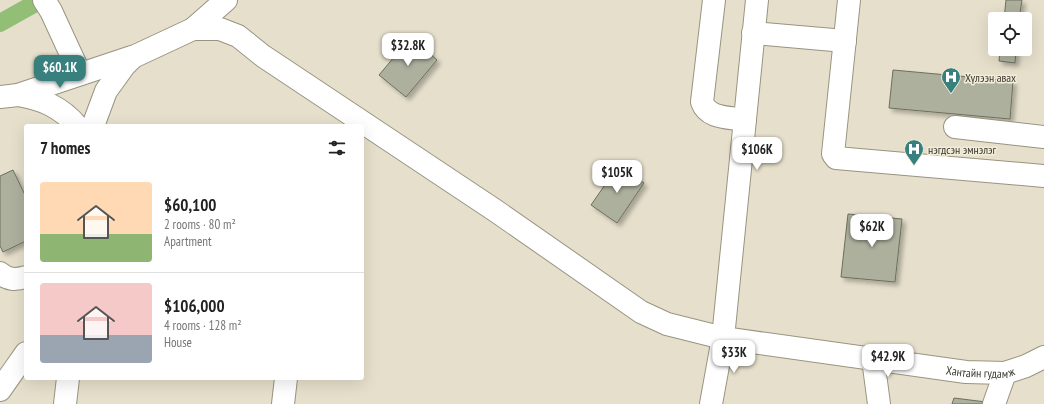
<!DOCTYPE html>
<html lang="en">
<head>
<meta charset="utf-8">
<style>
  :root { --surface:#fff; --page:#f6f6f6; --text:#222; --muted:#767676; --line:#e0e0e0; --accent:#38807e }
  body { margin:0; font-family:"PT Sans Narrow",sans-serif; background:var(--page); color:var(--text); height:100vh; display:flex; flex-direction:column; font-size:15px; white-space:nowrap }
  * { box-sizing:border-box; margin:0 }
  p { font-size:13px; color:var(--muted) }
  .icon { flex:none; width:22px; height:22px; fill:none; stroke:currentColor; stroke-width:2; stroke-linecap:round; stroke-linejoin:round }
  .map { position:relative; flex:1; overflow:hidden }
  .side { position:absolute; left:24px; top:124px; width:340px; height:256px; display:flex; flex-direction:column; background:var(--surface); border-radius:4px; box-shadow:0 4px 16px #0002 }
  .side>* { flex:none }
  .buttons { position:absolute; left:988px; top:12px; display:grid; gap:8px }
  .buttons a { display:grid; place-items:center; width:44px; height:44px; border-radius:4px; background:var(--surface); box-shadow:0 4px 16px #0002; font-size:20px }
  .price { position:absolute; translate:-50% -34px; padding:0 9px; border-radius:8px; background:#fff; color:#222; font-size:13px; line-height:26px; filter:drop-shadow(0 1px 2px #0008) }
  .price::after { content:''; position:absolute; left:50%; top:24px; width:12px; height:9px; margin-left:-6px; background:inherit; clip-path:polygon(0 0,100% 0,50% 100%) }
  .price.on { background:var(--accent); color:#fff }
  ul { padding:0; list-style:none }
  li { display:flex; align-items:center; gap:12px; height:100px; padding:0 16px }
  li+li { border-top:1px solid var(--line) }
  li span { display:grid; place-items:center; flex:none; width:112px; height:80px; border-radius:4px; color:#555 }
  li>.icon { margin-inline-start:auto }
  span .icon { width:48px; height:48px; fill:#fffc; stroke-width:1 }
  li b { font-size:17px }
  h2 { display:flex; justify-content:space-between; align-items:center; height:48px; padding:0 16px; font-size:17px }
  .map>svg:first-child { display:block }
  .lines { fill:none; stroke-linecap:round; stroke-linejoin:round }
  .canal { stroke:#92be75; stroke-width:18 }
  .building { fill:#adb09d; stroke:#6d6f5d; filter:url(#shadow) }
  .minor-casing { stroke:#999481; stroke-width:24 }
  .minor { stroke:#fff; stroke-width:22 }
  .labels { text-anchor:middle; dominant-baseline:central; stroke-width:3; stroke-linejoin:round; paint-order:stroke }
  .poi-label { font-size:12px; fill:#3c3931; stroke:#f2edd8; text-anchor:start }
  .street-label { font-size:12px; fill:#3c3931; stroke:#f2edd8 }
</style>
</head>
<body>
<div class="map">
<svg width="1044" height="404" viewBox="0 0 1044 404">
  <defs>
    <filter id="shadow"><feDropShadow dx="3.5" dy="3.5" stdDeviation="2" flood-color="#0004"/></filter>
  </defs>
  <rect width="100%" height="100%" fill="#e5dfcb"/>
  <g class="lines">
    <!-- canal -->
    <polyline class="canal" points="0,23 41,0"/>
  </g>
  <!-- building -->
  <g class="building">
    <polygon points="1006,0 1022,0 1019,19 1004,19"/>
    <polygon points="411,37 437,60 406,97 379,75"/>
    <polygon points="1000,49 1016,49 1015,63 999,61"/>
    <polygon points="893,70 1013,81 1010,119 889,108"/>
    <polygon points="618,166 644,183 617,223 591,205"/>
    <polygon points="13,170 26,197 26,241 3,252 0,246 0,176"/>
    <polygon points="848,214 902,219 895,282 841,277"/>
    <polygon points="954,398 986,402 985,404 952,404"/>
  </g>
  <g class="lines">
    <defs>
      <g id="minor">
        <polyline points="44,0 51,11 80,74"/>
        <path d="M714 0 702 102C708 119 729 117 745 120"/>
        <polyline points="849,0 833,154 836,158 1044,176"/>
        <polyline points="193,29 226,0"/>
        <polyline points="753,33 845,41"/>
        <path d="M18 95C42 99 61 107 77 126"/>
        <polyline points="0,97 18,95 132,57"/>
        <path id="s1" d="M93 126 106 91 124 66 133 57 193 29H220L238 36 263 56 496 211 641 312 667 324 723 338 966 372 1005 373 1026 366 1044 357"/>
        <polyline points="955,127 1044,137"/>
        <path d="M0 273C8 280 15 280 26 277"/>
        <polyline points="873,359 879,404"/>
        <polyline points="0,390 26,353"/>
        <polyline points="65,404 68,378"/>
        <polyline points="283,404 286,378"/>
        <polyline points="711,404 723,338 757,0"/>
        <polyline points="994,404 1005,373"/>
      </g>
    </defs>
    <!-- minor casing -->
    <use href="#minor" class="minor-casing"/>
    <!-- minor -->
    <use href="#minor" class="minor"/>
  </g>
  <!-- icons -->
  <defs>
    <symbol id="hospital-pin" viewBox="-11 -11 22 30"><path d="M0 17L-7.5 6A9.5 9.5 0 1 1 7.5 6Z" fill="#38807e" stroke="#f2edd8"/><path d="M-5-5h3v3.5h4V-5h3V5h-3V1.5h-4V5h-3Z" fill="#fff"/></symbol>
  </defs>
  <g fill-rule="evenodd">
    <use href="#hospital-pin" x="940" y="66" width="22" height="30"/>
    <use href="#hospital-pin" x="903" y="138" width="22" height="30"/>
  </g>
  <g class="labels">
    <!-- poi labels -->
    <g class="poi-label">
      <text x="965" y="77">Хүлээн авах</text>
      <text x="928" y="149">нэгдсэн эмнэлэг</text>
    </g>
    <!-- street labels -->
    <g class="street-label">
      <text stroke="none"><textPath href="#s1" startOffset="1028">Хантайн гудамж</textPath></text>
    </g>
  </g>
</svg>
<div class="buttons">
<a><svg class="icon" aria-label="locate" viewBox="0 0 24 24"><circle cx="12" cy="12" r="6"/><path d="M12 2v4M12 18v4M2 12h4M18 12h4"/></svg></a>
</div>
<b class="price" style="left:408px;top:67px">$32.8K</b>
<b class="price on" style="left:60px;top:89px">$60.1K</b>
<b class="price" style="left:757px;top:171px">$106K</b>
<b class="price" style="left:617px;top:194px">$105K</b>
<b class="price" style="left:872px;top:248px">$62K</b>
<b class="price" style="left:734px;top:374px">$33K</b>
<b class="price" style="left:888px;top:378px">$42.9K</b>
<section class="side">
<h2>7 homes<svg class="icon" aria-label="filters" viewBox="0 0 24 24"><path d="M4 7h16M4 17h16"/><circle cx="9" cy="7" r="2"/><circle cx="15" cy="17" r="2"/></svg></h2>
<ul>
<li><span style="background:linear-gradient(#ffd9b3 65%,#8fb573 0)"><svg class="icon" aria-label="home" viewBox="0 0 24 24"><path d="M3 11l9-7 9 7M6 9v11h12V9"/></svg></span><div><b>$60,100</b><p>2 rooms · 80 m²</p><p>Apartment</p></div></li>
<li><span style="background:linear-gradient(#f6c9c9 65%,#9aa5b1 0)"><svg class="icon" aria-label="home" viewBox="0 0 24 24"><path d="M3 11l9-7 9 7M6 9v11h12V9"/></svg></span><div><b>$106,000</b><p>4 rooms · 128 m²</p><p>House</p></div></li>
</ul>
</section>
</div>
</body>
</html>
